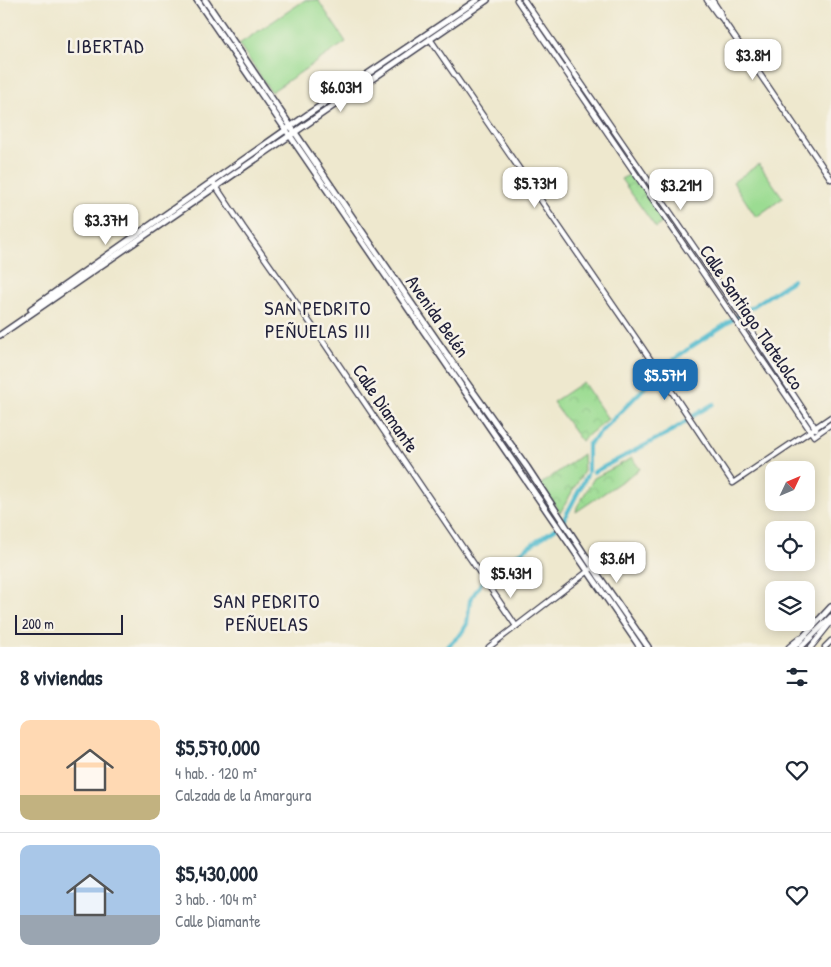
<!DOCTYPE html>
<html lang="es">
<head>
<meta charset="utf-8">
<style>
  :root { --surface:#fff; --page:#f6f6f7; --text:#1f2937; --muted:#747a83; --line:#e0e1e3; --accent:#1f6fb2 }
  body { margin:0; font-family:"Patrick Hand",sans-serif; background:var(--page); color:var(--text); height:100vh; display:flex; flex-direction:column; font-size:19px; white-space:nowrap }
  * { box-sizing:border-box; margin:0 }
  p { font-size:16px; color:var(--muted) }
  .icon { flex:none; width:28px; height:28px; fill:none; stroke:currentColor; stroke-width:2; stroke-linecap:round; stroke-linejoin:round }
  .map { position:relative; height:647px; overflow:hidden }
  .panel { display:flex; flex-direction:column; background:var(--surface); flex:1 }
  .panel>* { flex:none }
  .needle { width:32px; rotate:46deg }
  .tools { position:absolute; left:765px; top:461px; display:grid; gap:10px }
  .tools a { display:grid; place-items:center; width:50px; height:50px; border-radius:10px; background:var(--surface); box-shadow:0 2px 12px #0003; font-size:25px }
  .scale { position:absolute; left:15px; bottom:12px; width:108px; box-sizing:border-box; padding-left:5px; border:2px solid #22223b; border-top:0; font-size:14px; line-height:18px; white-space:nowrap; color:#22223b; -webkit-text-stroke:4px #f7f3e8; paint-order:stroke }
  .price { position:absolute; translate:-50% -42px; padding:0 11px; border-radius:10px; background:#fff; color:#222; font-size:16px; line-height:32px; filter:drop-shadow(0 1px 2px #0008) }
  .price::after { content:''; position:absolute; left:50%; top:30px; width:15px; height:11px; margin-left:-8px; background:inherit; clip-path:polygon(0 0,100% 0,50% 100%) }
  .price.on { background:var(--accent); color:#fff }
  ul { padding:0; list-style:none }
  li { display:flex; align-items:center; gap:15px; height:125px; padding:0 20px }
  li+li { border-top:1px solid var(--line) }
  li span { display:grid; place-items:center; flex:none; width:140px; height:100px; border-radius:10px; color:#555 }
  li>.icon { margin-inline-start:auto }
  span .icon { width:60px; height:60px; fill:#fffc; stroke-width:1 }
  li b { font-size:21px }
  h2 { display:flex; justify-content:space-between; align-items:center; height:60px; padding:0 20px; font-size:21px }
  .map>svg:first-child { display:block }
  .park { fill:url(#park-crowns); stroke:#5e7f66 }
  .pitch { fill:#9bdc92; stroke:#5e7f66 }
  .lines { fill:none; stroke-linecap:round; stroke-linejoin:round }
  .canal { stroke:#52bbce; stroke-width:4 }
  .tertiary-casing { stroke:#414051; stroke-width:7 }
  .secondary-casing { stroke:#414051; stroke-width:8 }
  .tertiary { stroke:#fff; stroke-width:4.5 }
  .secondary { stroke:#fff; stroke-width:5 }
  .labels { text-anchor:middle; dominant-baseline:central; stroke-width:5; stroke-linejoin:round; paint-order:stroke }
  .street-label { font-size:19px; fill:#22223b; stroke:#f7f3e8 }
  .neighbourhood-label { font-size:20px; letter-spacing:1px; fill:#22223b; stroke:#f7f3e8 }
</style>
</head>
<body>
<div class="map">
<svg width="831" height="647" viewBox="0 0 831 647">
  <defs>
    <pattern id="park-crowns" width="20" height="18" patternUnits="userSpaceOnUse" patternTransform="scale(1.25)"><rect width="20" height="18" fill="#9bdc92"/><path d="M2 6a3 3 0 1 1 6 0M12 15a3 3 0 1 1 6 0" fill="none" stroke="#85bc7f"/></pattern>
  </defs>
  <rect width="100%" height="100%" fill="#f7f3e8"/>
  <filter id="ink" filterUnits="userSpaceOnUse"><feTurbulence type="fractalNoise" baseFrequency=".02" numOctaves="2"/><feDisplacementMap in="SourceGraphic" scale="10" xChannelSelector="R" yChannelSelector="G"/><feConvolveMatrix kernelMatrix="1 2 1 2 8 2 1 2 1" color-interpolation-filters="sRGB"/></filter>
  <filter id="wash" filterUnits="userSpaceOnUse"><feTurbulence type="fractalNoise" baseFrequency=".0096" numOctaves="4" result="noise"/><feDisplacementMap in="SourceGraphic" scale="20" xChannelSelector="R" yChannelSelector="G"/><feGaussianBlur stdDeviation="1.12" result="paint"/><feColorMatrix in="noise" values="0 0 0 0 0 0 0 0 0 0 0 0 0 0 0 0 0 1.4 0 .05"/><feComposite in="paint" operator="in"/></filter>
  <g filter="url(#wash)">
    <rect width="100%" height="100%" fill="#eee8ce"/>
    <!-- park -->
    <g class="park">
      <polygon points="633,173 665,220 656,228 621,179"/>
      <polygon points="583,382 608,419 581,441 553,402"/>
      <polygon points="583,454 584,471 560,513 541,484"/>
      <polygon points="632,458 640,469 576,512 577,507 594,478"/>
    </g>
    <!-- pitch -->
    <g class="pitch">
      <polygon points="305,0 318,0 346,42 271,92 239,44"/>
      <polygon points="759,164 783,198 756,217 733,182"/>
    </g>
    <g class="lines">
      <!-- canal -->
      <g class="canal">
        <polyline points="691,347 793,280"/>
        <polyline points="659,371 688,349"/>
        <polyline points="693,416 713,404"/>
        <polyline points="588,471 588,445 657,375"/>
        <polyline points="594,472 668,433 687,421"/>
        <polyline points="563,521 587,475"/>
        <polyline points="447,647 461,634 467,624 470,600 493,565 515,556 556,528"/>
      </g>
    </g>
  </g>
  <g filter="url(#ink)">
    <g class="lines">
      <defs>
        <g id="tertiary">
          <polyline points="517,0 814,436 831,424"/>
          <polyline points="524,0 743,318 816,429"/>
          <polyline points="707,0 717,14 721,17 831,179"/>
          <polyline points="712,0 720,12 721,17"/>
          <polyline points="430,39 642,347 733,483 831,417"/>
          <polyline points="213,182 243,227 318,334 516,626"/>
          <polyline points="489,647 591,569"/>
          <polyline points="789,647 800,638"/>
          <polyline points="811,647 831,622"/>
          <polyline points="825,647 831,641"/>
        </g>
        <g id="secondary">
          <polyline points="197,0 640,647"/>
          <polyline points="205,0 355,221 447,355 527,467 598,575 648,647"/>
          <polyline points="31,309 307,115 477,0"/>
          <polyline points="0,335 487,0"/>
          <polyline points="794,647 831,607"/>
          <polyline points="801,647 831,617"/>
        </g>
      </defs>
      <!-- tertiary casing -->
      <use href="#tertiary" class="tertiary-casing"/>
      <!-- secondary casing -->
      <use href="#secondary" class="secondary-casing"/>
      <!-- tertiary -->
      <use href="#tertiary" class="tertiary"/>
      <!-- secondary -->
      <use href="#secondary" class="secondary"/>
    </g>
  </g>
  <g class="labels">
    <!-- street labels -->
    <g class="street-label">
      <text transform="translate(438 316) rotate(55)">Avenida Belén</text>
      <text transform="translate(752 317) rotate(56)">Calle Santiago Tlatelolco</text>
      <text transform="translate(386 408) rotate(56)">Calle Diamante</text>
    </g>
    <!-- neighbourhood labels -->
    <g class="neighbourhood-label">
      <text x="106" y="45">LIBERTAD</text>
      <text x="318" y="307">SAN PEDRITO<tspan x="318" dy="23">PEÑUELAS III</tspan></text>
      <text x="267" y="600">SAN PEDRITO<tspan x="267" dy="23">PEÑUELAS</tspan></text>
    </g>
  </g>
</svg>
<div class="tools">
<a><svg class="needle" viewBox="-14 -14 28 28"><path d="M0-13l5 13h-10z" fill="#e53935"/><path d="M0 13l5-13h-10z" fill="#747a83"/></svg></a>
<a><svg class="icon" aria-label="locate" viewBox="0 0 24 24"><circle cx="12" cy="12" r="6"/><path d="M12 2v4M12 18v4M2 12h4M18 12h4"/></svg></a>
<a><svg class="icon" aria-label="layers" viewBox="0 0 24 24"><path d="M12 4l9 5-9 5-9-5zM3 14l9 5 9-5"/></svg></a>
</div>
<div class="scale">200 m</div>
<b class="price" style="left:753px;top:81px">$3.8M</b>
<b class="price" style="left:341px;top:113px">$6.03M</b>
<b class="price" style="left:535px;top:209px">$5.73M</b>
<b class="price" style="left:681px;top:211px">$3.21M</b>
<b class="price" style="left:106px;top:246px">$3.37M</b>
<b class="price on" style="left:665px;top:401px">$5.57M</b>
<b class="price" style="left:617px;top:584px">$3.6M</b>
<b class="price" style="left:511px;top:599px">$5.43M</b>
</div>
<section class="panel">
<h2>8 viviendas<svg class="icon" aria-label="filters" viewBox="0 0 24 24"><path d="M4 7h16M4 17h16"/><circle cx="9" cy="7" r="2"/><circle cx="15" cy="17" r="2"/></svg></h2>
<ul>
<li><span style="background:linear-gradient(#ffd9b3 75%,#c2b280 0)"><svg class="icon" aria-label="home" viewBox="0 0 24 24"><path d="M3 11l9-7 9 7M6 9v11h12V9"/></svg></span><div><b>$5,570,000</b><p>4 hab. · 120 m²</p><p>Calzada de la Amargura</p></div><svg class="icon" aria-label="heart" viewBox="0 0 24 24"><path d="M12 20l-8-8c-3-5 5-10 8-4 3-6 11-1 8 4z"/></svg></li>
<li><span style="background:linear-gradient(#a9c7e8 70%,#9aa5b1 0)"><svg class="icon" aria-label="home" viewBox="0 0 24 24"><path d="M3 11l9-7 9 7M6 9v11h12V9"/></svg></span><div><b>$5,430,000</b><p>3 hab. · 104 m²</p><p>Calle Diamante</p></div><svg class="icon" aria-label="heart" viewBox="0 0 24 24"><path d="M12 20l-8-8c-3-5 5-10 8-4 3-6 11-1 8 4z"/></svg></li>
</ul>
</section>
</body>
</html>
